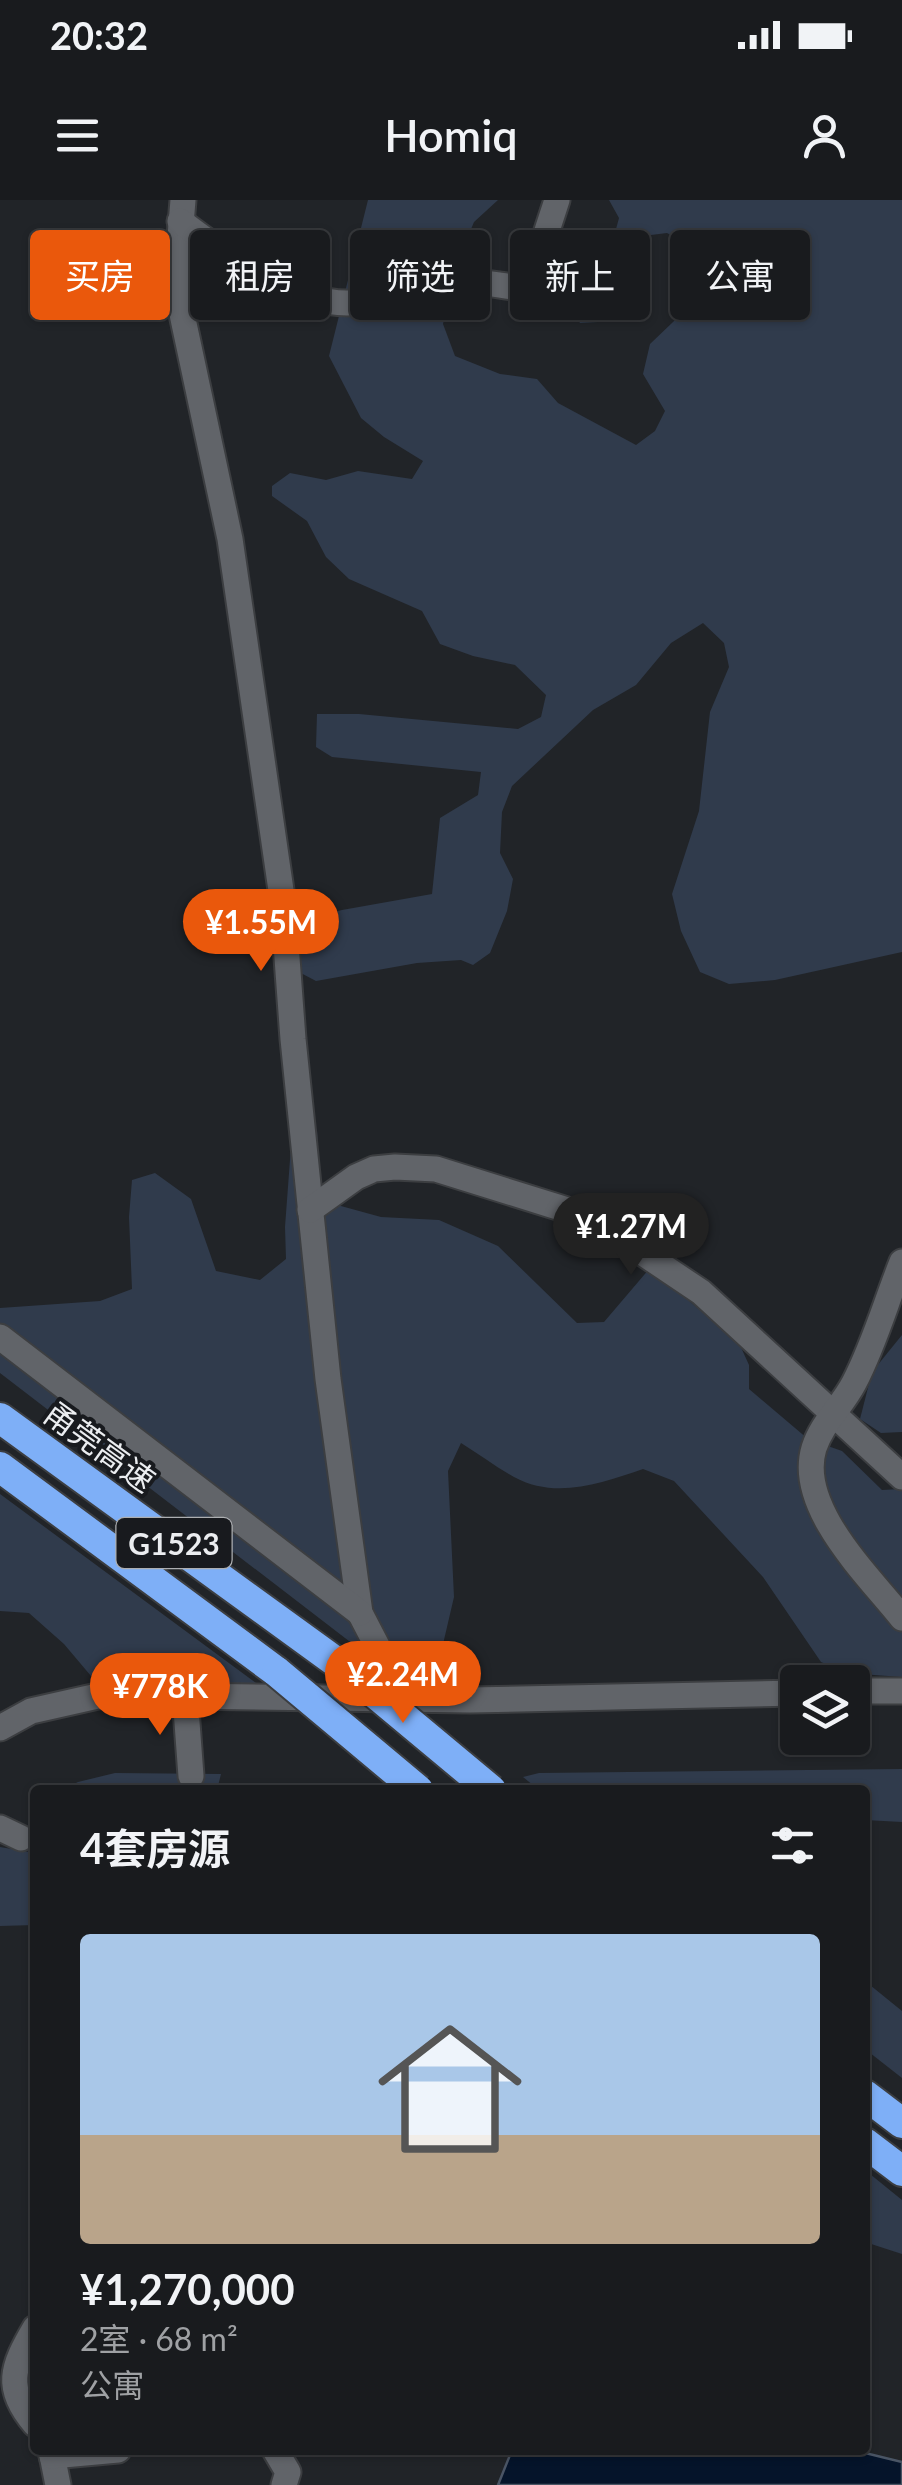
<!DOCTYPE html>
<html lang="zh">
<head>
<meta charset="utf-8">
<style>
  :root { --surface:#191b1e; --page:#26282b; --text:#f1f3f6; --muted:#9fa1a4; --line:#37393c; --accent:#ea580c }
  body { margin:0; font-family:Lato,"Noto Sans SC",sans-serif; background:var(--page); color:var(--text); height:100vh; display:flex; flex-direction:column; font-size:38px; white-space:nowrap }
  * { box-sizing:border-box; margin:0 }
  p { font-size:32px; color:var(--muted) }
  .icon { flex:none; width:55px; height:55px; fill:none; stroke:currentColor; stroke-width:2; stroke-linecap:round; stroke-linejoin:round }
  .map { position:relative; flex:1; overflow:hidden }
  .side { position:absolute; left:30px; top:1585px; width:840px; height:670px; display:flex; flex-direction:column; background:var(--surface); border-radius:10px; box-shadow:0 2px 8px #0004,0 0 0 2px var(--line) }
  .side>* { flex:none }
  .hud { position:absolute; left:30px; top:30px; width:842px; height:90px; display:flex; gap:20px }
  .controls { position:absolute; left:780px; top:1465px; display:grid; gap:20px }
  .controls a { display:grid; place-items:center; width:90px; height:90px; border-radius:10px; background:var(--surface); box-shadow:0 2px 8px #0004,0 0 0 2px var(--line); font-size:50px }
  .price { position:absolute; translate:-50% -85px; padding:0 22px; border-radius:35px; background:var(--accent); color:#fff; font-size:32px; line-height:65px; filter:drop-shadow(0 2px 5px #0008) }
  .price::after { content:''; position:absolute; left:50%; top:60px; width:30px; height:22px; margin-left:-15px; background:inherit; clip-path:polygon(0 0,100% 0,50% 100%) }
  .price.active { background:#222; color:#fff }
  ul { padding:0; list-style:none }
  li { display:grid; align-content:center; gap:20px; height:530px; padding:0 50px }
  li+li { border-top:2px solid var(--line) }
  li span { display:grid; place-items:center; height:310px; border-radius:10px; color:#555 }
  li>.icon { margin-inline-start:auto }
  span .icon { width:180px; height:180px; fill:#fffc; stroke-width:1 }
  li b { font-size:42px }
  h2 { display:flex; justify-content:space-between; align-items:center; height:120px; padding:0 50px; font-size:42px }
  .pill { padding:0 35px; border-radius:10px; background:var(--surface); box-shadow:0 2px 8px #0004,0 0 0 2px var(--line); font-size:35px; line-height:90px }
  .pill.active { background:var(--accent); color:#fff }
  .status { display:flex; justify-content:space-between; align-items:center; height:70px; padding:0 50px; background:var(--surface); direction:ltr }
  .status svg { height:28px; fill:currentColor }
  header { display:flex; justify-content:space-between; align-items:center; height:130px; padding:0 50px; background:var(--surface); font-size:45px; font-weight:600 }
  .map>svg:first-child { display:block }
  .green { fill:#303b4c }
  .water { fill:#05142a; stroke:#4a5565; stroke-width:2.5 }
  .lines { fill:none; stroke-linecap:round; stroke-linejoin:round }
  .minor-casing { stroke:#3c3e41; stroke-width:29 }
  .highway-casing { stroke:#3c3e41; stroke-width:34 }
  .minor { stroke:#616469; stroke-width:25 }
  .highway { stroke:#7eaff7; stroke-width:30 }
  .highway-bridge-casing { stroke:#3c3e41; stroke-width:34; stroke-linecap:butt }
  .highway-bridge { stroke:#7eaff7; stroke-width:30 }
  .labels { text-anchor:middle; dominant-baseline:central; stroke-width:8; stroke-linejoin:round; paint-order:stroke }
  .shield { fill:#181a1e; stroke:#acaeb1; stroke-width:2.5 }
  .shield-label { font-size:30px; font-weight:bold; fill:#ebedf0 }
  .street-label { font-size:32px; fill:#ebedf0; stroke:#181a1e }
</style>
</head>
<body>
<div class="status"><b>20:32</b><svg viewBox="0 0 49 12"><path d="M0 12V9h3v3zM5 12V6h3v6zM10 12V3h3v9zM15 12V0h3v12zM26 1h20v11H26zM47 4h2v5h-2z"/></svg></div>
<header><svg class="icon" aria-label="menu" viewBox="0 0 24 24"><path d="M4 6h16M4 12h16M4 18h16"/></svg>Homiq<svg class="icon" aria-label="person" viewBox="0 0 24 24"><circle cx="12" cy="8" r="4"/><path d="M4 21q1-7 8-7t8 7"/></svg></header>
<div class="map">
<svg width="902" height="2285" viewBox="0 0 902 2285">
  <rect width="100%" height="100%" fill="#212428"/>
  <!-- green -->
  <g class="green">
    <polygon points="368,0 498,0 474,22 457,63 443,124 455,156 500,174 537,179 558,203 636,245 655,231 665,211 643,174 650,144 695,101 707,77 700,50 667,33 651,35 626,95 598,122 580,123 568,105 580,54 609,55 619,18 609,0 902,0 902,752 775,780 729,784 700,772 681,731 672,694 699,611 710,512 729,467 724,443 703,423 671,443 636,485 593,510 512,586 502,612 500,653 513,679 507,711 490,753 473,765 461,760 417,763 316,781 297,771 293,723 342,710 432,694 440,618 478,595 481,572 332,557 316,547 317,514 359,514 518,529 541,517 546,495 515,465 473,456 440,444 422,411 349,379 326,357 307,321 272,296 272,286 290,273 326,280 358,271 412,279 423,261 384,237 361,218 329,156"/>
    <path d="M294 906 317 930 320 981 330 1003 381 1017 439 1020 498 1046 577 1123 604 1122 650 1068 739 1143 749 1165V1189L808 1239 842 1251 882 1290 902 1289V1477L846 1473 821 1462 763 1377 674 1281 643 1269C602 1283 556 1300 514 1277 496 1267 479 1254 461 1243L448 1271 454 1397 440 1457C412 1476 386 1461 358 1448L0 1173V1108L100 1101 132 1089 129 1017 132 980 155 973 191 999 216 1071 260 1080 286 1059 285 1027Z"/>
    <polygon points="902,1135 902,1232 881,1233 860,1219 872,1172"/>
    <polygon points="0,1294 256,1483 228,1484 172,1475 91,1476 64,1444 29,1413 0,1411"/>
    <polygon points="902,1569 902,1622 865,1620 865,1590 539,1590 523,1577 539,1573"/>
    <polygon points="115,1573 221,1574 217,1590 62,1590 78,1582"/>
    <polygon points="0,1647 35,1653 35,1725 0,1726"/>
    <polygon points="865,1781 902,1811 902,1878 865,1849"/>
    <polygon points="865,1970 902,2000 902,2054 865,2042"/>
  </g>
  <!-- water -->
  <polygon class="water" points="512,2250 853,2250 902,2262 902,2285 498,2285"/>
  <g class="lines">
    <defs>
      <g id="minor">
        <polyline points="183,0 176,86 230,339 283,704 293,839 328,1179 360,1413 388,1467 406,1484 432,1499"/>
        <path d="M180 21C226 56 299 111 361 102 381 99 399 84 420 81 452 76 489 84 521 88L529 86 557 0"/>
        <polyline points="310,1010 356,977 374,969 395,967 436,969 564,1009 613,1033 701,1092 902,1277"/>
        <path d="M902 1062C886 1102 874 1145 854 1183 842 1206 822 1223 814 1248 796 1307 868 1375 902 1418"/>
        <polyline points="0,1137 360,1413"/>
        <polyline points="852,1491 902,1491"/>
        <polyline points="185,1496 191,1576"/>
        <polyline points="0,1528 31,1511 102,1495 470,1500 798,1493"/>
        <polyline points="0,1628 21,1638"/>
        <path d="M35 2128C12 2167 4 2188 35 2224"/>
        <polyline points="51,2250 58,2285"/>
        <polyline points="275,2250 288,2272 284,2285"/>
        <polyline points="52,2256 118,2250"/>
      </g>
      <g id="highway">
        <polyline points="0,1218 347,1470"/>
        <polyline points="0,1267 277,1472"/>
        <polyline points="865,1895 902,1923"/>
        <polyline points="865,1943 902,1971"/>
      </g>
    </defs>
    <!-- minor casing -->
    <use href="#minor" class="minor-casing"/>
    <!-- highway casing -->
    <use href="#highway" class="highway-casing"/>
    <!-- minor -->
    <use href="#minor" class="minor"/>
    <!-- highway -->
    <use href="#highway" class="highway"/>
    <defs>
      <g id="highway-bridge">
        <polyline points="347,1470 491,1590"/>
        <polyline points="277,1472 418,1590"/>
      </g>
    </defs>
    <!-- highway-bridge casing -->
    <use href="#highway-bridge" class="highway-bridge-casing"/>
    <!-- highway-bridge -->
    <use href="#highway-bridge" class="highway-bridge"/>
  </g>
  <g class="labels">
    <!-- shield labels -->
    <rect class="shield" x="116.5" y="1318" width="115" height="50" rx="8"/>
    <g class="shield-label">
      <text x="174" y="1343">G1523</text>
    </g>
    <!-- street labels -->
    <g class="street-label">
      <text transform="translate(100 1246) rotate(36)">甬莞高速</text>
    </g>
  </g>
</svg>
<div class="controls">
<a><svg class="icon" aria-label="layers" viewBox="0 0 24 24"><path d="M12 4l9 5-9 5-9-5zM3 14l9 5 9-5"/></svg></a>
</div>
<b class="price" style="left:261px;top:774px">¥1.55M</b>
<b class="price active" style="left:631px;top:1078px">¥1.27M</b>
<b class="price" style="left:403px;top:1526px">¥2.24M</b>
<b class="price" style="left:160px;top:1538px">¥778K</b>
<div class="hud">
<a class="pill active">买房</a>
<a class="pill">租房</a>
<a class="pill">筛选</a>
<a class="pill">新上</a>
<a class="pill">公寓</a>
</div>
<section class="side">
<h2>4套房源<svg class="icon" aria-label="filters" viewBox="0 0 24 24"><path d="M4 7h16M4 17h16"/><circle cx="9" cy="7" r="2"/><circle cx="15" cy="17" r="2"/></svg></h2>
<ul>
<li><span style="background:linear-gradient(#a9c7e8 65%,#b9a48a 0)"><svg class="icon" aria-label="home" viewBox="0 0 24 24"><path d="M3 11l9-7 9 7M6 9v11h12V9"/></svg></span><div><b>¥1,270,000</b><p>2室 · 68 m²</p><p>公寓</p></div></li>
</ul>
</section>
</div>
</body>
</html>
